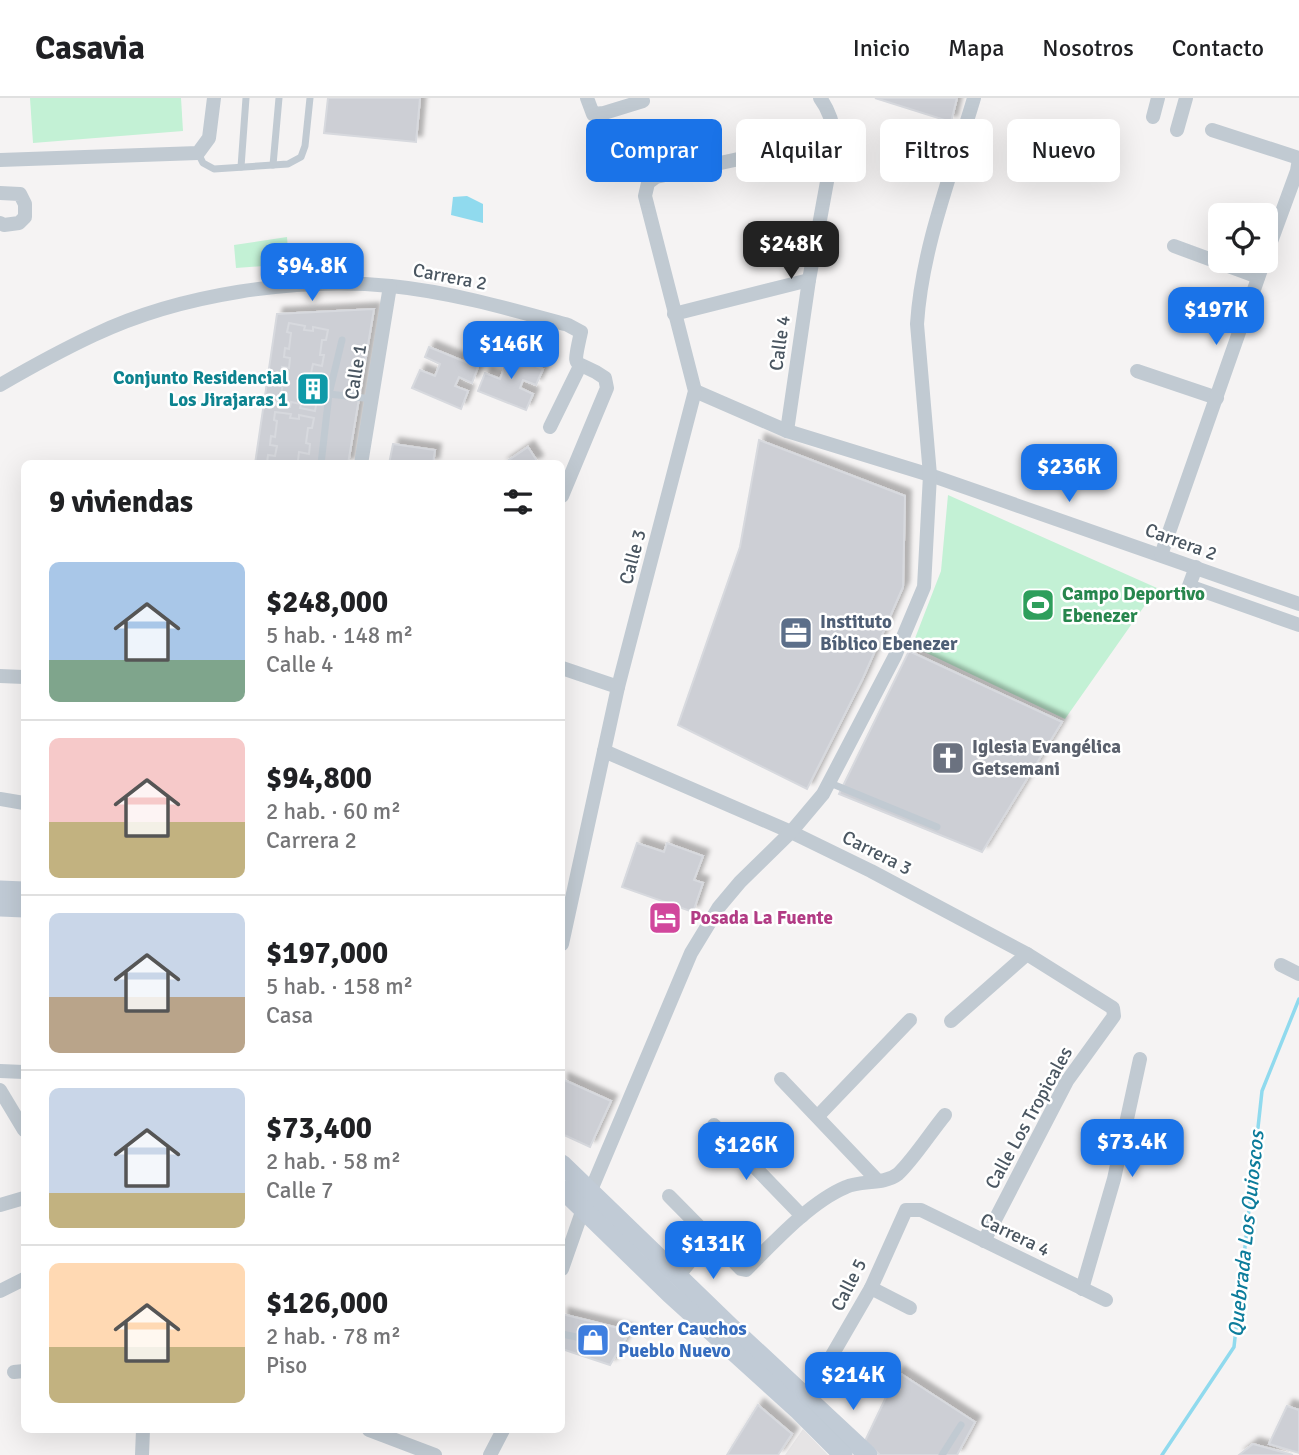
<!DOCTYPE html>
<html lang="es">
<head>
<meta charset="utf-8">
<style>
  :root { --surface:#fff; --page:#f2f2f2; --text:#202124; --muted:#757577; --line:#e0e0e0; --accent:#1a73e8 }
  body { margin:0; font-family:Signika,sans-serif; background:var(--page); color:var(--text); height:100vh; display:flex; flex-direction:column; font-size:26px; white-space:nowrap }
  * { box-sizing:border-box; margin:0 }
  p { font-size:23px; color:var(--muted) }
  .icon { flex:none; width:38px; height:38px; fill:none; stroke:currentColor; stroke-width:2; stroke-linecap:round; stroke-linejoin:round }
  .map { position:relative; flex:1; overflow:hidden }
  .details { position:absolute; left:21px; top:362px; width:544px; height:973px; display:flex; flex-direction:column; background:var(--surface); border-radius:10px; box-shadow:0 7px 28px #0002 }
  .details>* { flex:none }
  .banner { position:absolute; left:586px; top:21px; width:607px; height:63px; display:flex; gap:14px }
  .buttons { position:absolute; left:1208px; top:105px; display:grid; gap:14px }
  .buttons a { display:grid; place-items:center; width:70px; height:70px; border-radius:10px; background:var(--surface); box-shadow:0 7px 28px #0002; font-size:35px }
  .price { position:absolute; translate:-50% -60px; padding:0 16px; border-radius:14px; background:var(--accent); color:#fff; font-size:23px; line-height:46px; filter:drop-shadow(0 2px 4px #0008) }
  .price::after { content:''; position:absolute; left:50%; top:42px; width:21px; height:16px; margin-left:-10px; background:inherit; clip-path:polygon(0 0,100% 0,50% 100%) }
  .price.on { background:#222; color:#fff }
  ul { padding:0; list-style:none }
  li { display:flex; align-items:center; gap:21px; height:175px; padding:0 28px }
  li+li { border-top:2px solid var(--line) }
  li span { display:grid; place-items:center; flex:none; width:196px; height:140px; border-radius:10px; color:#555 }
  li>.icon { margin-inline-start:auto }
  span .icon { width:84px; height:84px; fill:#fffc; stroke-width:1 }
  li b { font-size:30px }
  h2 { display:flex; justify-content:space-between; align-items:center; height:84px; padding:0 28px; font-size:30px }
  .chip { padding:0 24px; border-radius:10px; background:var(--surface); box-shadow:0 7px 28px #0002; font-size:24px; line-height:63px }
  .chip.on { background:var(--accent); color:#fff }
  header { display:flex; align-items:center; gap:42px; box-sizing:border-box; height:98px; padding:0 35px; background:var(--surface); border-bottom:2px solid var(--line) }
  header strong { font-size:33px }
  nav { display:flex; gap:38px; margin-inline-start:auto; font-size:24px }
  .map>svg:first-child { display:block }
  .education { fill:#e6e4e5 }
  .green { fill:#c3f1d5 }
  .water { fill:#90daee }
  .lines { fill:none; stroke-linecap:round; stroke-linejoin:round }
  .stream { stroke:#90daee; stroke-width:3.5 }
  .building { fill:#cdcfd5; stroke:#d7d9de; stroke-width:2; filter:url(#shadow) }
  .lane { stroke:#c1cad2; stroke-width:7 }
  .street { stroke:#c1cad2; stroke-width:14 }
  .secondary { stroke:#c1cbd6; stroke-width:19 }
  .labels { text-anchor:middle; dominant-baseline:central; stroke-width:5; stroke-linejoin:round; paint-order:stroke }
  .street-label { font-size:19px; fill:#4a5661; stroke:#fff }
  .culture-label { font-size:19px; font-weight:bold; fill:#0d838f; stroke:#fff; text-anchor:end }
  .leisure-label { font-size:19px; font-weight:bold; fill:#27864d; stroke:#fff; text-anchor:start }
  .service-label { font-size:19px; font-weight:bold; fill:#4e5e75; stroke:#fff; text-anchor:start }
  .worship-label { font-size:19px; font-weight:bold; fill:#5b616d; stroke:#fff; text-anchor:start }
  .hotel-label { font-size:19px; font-weight:bold; fill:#b23c85; stroke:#fff; text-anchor:start }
  .shop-label { font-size:19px; font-weight:bold; fill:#366cbe; stroke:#fff; text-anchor:start }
  .water-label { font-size:21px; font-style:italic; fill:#0c7c9b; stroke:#fff }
</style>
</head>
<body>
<header>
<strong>Casavia</strong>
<nav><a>Inicio</a><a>Mapa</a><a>Nosotros</a><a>Contacto</a></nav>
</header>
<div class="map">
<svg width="1299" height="1357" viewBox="0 0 1299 1357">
  <defs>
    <filter id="shadow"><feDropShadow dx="6" dy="-6" stdDeviation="2" flood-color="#0004"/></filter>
  </defs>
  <rect width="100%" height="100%" fill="#f5f3f3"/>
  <!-- education -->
  <polygon class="education" points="803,1331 828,1357 785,1357"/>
  <!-- green -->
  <g class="green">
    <polygon points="30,0 181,0 183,33 33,45"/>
    <polygon points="287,139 289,166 236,170 234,147"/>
    <polygon points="948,397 1157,490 1065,621 912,548 941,473"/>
  </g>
  <!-- water -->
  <polygon class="water" points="467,98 483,106 483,125 451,117 453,99"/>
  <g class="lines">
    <!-- stream -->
    <polyline class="stream" points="1162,1357 1234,1249 1262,993 1299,901"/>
  </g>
  <!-- building -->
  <g class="building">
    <polygon points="328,0 420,0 416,44 324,35"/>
    <polygon points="875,0 957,0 951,24"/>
    <polygon points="374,211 348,366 255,366 277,216"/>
    <polygon points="289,225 305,228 304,232 313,233 313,229 328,232 326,242 322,242 320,257 324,257 322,268 313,266 311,275 321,276 320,285 316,284 313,301 317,302 315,313 300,310 301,306 291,304 290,309 276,307 278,297 281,298 284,278 281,277 282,269 289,270 290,260 284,259 285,250 289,251 291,235 287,234"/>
    <polygon points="429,249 478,269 472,285 459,279 455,288 468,293 461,311 412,290 420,272 435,278 440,266 425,259"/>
    <polygon points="495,252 543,271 536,287 523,282 520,290 533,296 526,312 478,293 485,275 500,281 505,268 490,262"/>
    <polygon points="275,314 291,316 290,320 299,321 299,317 314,320 312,330 308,330 306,345 310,346 309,356 299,354 298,363 307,366 267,365 268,357 275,358 277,348 270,347 271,338 275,339 277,323 274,322"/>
    <polygon points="759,342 905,398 903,489 863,580 807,691 678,627 740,449"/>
    <polygon points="393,346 435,352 433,366 389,366"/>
    <polygon points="528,349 537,363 533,366 503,366"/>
    <polygon points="909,553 1062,624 982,754 839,696"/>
    <polygon points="637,745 664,754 667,745 703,758 694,782 703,785 693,814 622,789"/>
    <polygon points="562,981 611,1003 590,1049 562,1036"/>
    <polygon points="562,1216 630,1233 610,1267 562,1251"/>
    <polygon points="898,1274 975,1324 957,1357 880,1357 865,1343"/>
    <polygon points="758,1307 792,1336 778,1357 727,1357"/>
    <polygon points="1287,1308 1299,1312 1299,1355 1269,1346"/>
    <polygon points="1253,1346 1293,1357 1239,1357"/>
  </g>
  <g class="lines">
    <!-- lane -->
    <g class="lane">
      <polyline points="198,55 203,65 214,71 288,66 301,59 305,48 310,0"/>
      <polyline points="273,67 279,0"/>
      <polyline points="241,69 246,0"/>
      <polyline points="329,296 342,242"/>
      <polyline points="321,366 329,296 372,301"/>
      <polyline points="830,685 937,729"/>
      <polyline points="562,1236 586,1241"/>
      <polyline points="942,1357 961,1327"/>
    </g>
    <!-- street -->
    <g class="street">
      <polyline points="587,0 593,16 604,15 643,3"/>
      <polyline points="1153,19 1158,0"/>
      <polyline points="1177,32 1186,0"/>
      <polyline points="1212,32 1299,60"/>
      <polyline points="0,62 198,55 209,40 214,0"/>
      <polyline points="0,95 20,96 25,106 25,119 19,125 4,127 0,125"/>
      <polyline points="1174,148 1258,179"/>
      <polyline points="1265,160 1297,73 1299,61"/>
      <polyline points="674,216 809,182"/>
      <polyline points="1137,273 1217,300"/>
      <path d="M0 287C31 269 62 252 94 237 180 196 296 179 391 188 451 194 510 211 568 227L581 234C571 278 575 258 605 280L607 290 562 398"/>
      <polyline points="695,293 787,333 930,377 1299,506"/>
      <polyline points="550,329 580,268"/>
      <path d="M787 333 809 182 835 40C833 25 829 12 820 0"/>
      <polyline points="361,366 390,188"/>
      <polyline points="1161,457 1264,163"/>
      <polyline points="1196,469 1189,488 1299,527"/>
      <polyline points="562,570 618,589"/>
      <polyline points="0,578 24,579"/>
      <polyline points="604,653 791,734 871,773 1027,856 1113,910 1114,918 1067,983 984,1143"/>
      <polyline points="0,701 24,705"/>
      <polyline points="562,846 618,589 695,293 645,98 648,85 656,79 835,40"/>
      <polyline points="1281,867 1299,876"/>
      <polyline points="951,923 1027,856"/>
      <polyline points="0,973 24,974"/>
      <polyline points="781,981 878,1083"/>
      <polyline points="0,992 24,1032"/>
      <polyline points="818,1018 910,922"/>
      <polyline points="714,1027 802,1118"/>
      <path d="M669 1098 741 1171 746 1172C773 1145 810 1104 846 1089 861 1082 884 1087 898 1076 913 1062 931 1034 945 1017"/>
      <polyline points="0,1107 24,1100"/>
      <path d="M562 1171 583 1111 691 855 719 809 740 784 791 734 823 696 895 558 924 489 930 377 917 226C922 149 952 74 974 0"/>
      <polyline points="679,1177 710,1139"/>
      <polyline points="871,1190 910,1210"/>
      <polyline points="1082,1191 1114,1081 1140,961"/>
      <polyline points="0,1193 24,1181"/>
      <polyline points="14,1274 24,1273"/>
      <polyline points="802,1309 871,1190 906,1112 921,1112 1106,1202"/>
      <polyline points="369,1332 435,1357"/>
      <polyline points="142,1357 143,1332"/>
      <polyline points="490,1357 503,1332"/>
    </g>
    <!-- secondary -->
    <g class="secondary">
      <polyline points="0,792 24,793"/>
      <polyline points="0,809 24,810"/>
      <polyline points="562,1066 738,1236 868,1357"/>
      <polyline points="562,1091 670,1196 799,1313 843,1357"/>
    </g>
  </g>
  <!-- icons -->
  <defs>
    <symbol id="building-square" viewBox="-11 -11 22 22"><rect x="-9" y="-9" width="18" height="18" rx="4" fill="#0f9aa8" stroke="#fff"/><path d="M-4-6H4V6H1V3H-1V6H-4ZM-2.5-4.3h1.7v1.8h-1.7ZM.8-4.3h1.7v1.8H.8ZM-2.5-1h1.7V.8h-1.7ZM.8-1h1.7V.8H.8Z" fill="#fff"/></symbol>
    <symbol id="stadium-square" viewBox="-11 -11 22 22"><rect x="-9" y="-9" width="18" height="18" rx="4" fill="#2e9e5b" stroke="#fff"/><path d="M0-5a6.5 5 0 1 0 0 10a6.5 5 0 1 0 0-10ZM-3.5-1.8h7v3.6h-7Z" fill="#fff"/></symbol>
    <symbol id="office-square" viewBox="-11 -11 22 22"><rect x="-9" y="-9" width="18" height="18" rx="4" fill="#5c6f8a" stroke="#fff"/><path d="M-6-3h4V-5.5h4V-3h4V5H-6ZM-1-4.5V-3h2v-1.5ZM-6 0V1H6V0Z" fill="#fff"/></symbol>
    <symbol id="church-square" viewBox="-11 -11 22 22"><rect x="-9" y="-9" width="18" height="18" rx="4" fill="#6b7280" stroke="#fff"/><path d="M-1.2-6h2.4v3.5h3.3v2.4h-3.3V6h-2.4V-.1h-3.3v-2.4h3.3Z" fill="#fff"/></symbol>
    <symbol id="hotel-square" viewBox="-11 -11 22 22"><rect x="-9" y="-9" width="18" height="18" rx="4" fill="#d1479c" stroke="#fff"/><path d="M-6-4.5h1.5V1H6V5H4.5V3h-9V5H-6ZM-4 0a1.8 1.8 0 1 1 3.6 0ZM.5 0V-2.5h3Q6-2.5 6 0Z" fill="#fff"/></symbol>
    <symbol id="shop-square" viewBox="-11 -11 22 22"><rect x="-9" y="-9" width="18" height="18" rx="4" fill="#3f7fe0" stroke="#fff"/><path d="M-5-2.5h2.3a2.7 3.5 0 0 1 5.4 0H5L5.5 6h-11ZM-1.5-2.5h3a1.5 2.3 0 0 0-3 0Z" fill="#fff"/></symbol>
  </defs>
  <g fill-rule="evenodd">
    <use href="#building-square" x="294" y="272" width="38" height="38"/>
    <use href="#stadium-square" x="1019" y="488" width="38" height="38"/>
    <use href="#office-square" x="777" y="516" width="38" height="38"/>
    <use href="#church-square" x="929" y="641" width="38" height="38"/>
    <use href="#hotel-square" x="646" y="801" width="38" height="38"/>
    <use href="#shop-square" x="574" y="1223" width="38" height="38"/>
  </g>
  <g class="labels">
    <!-- street labels -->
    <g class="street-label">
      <text transform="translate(450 179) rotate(11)">Carrera 2</text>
      <text transform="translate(780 245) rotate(-82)">Calle 4</text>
      <text transform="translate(356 274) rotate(-81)">Calle 1</text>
      <text transform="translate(1181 444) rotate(20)">Carrera 2</text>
      <text transform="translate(633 459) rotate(-75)">Calle 3</text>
      <text transform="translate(877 755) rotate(27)">Carrera 3</text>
      <text transform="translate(1029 1020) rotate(-61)">Calle Los Tropicales</text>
      <text transform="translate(1015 1137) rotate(26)">Carrera 4</text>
      <text transform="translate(849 1187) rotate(-63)">Calle 5</text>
    </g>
    <!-- culture labels -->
    <g class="culture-label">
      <text x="288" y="280">Conjunto Residencial<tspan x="288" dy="22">Los Jirajaras 1</tspan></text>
    </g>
    <!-- leisure labels -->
    <g class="leisure-label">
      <text x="1062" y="496">Campo Deportivo<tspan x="1062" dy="22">Ebenezer</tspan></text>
    </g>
    <!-- service labels -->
    <g class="service-label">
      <text x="820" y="524">Instituto<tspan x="820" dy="22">Bíblico Ebenezer</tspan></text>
    </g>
    <!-- worship labels -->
    <g class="worship-label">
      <text x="972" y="649">Iglesia Evangélica<tspan x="972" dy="22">Getsemani</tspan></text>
    </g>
    <!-- hotel labels -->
    <g class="hotel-label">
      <text x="690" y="820">Posada La Fuente</text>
    </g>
    <!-- shop labels -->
    <g class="shop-label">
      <text x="618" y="1231">Center Cauchos<tspan x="618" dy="22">Pueblo Nuevo</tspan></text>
    </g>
    <!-- water labels -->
    <g class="water-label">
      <text transform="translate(1246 1136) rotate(-84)">Quebrada Los Quioscos</text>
    </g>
  </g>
</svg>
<div class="buttons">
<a><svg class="icon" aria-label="locate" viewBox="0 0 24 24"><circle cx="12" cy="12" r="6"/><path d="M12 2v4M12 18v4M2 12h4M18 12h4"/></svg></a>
</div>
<b class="price on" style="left:791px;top:183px">$248K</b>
<b class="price" style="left:312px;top:205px">$94.8K</b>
<b class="price" style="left:1216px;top:249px">$197K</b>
<b class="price" style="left:511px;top:283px">$146K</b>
<b class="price" style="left:1069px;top:406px">$236K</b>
<b class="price" style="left:1132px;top:1081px">$73.4K</b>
<b class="price" style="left:746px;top:1084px">$126K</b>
<b class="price" style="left:713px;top:1183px">$131K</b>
<b class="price" style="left:853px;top:1314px">$214K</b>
<div class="banner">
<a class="chip on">Comprar</a>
<a class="chip">Alquilar</a>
<a class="chip">Filtros</a>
<a class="chip">Nuevo</a>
</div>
<section class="details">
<h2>9 viviendas<svg class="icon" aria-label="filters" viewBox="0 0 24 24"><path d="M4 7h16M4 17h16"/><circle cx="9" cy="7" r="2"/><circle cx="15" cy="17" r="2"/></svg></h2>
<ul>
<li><span style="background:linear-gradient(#a9c7e8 70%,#7fa58c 0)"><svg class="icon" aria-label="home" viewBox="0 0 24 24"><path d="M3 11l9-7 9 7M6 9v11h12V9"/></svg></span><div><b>$248,000</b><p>5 hab. · 148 m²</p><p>Calle 4</p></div></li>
<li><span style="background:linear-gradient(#f6c9c9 60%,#c2b280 0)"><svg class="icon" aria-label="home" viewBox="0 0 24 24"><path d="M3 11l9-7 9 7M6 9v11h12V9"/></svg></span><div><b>$94,800</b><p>2 hab. · 60 m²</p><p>Carrera 2</p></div></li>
<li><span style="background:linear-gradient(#c9d6e8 60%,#b9a48a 0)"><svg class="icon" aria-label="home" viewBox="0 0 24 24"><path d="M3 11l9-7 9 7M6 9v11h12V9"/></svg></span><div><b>$197,000</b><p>5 hab. · 158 m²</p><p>Casa</p></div></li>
<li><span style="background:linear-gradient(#c9d6e8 75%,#c2b280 0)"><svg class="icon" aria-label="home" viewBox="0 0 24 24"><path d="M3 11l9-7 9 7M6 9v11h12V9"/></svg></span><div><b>$73,400</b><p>2 hab. · 58 m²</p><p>Calle 7</p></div></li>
<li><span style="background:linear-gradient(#ffd9b3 60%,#c2b280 0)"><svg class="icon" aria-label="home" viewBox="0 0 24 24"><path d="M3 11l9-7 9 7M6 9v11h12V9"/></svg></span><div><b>$126,000</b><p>2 hab. · 78 m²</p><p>Piso</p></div></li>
</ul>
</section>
</div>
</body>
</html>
